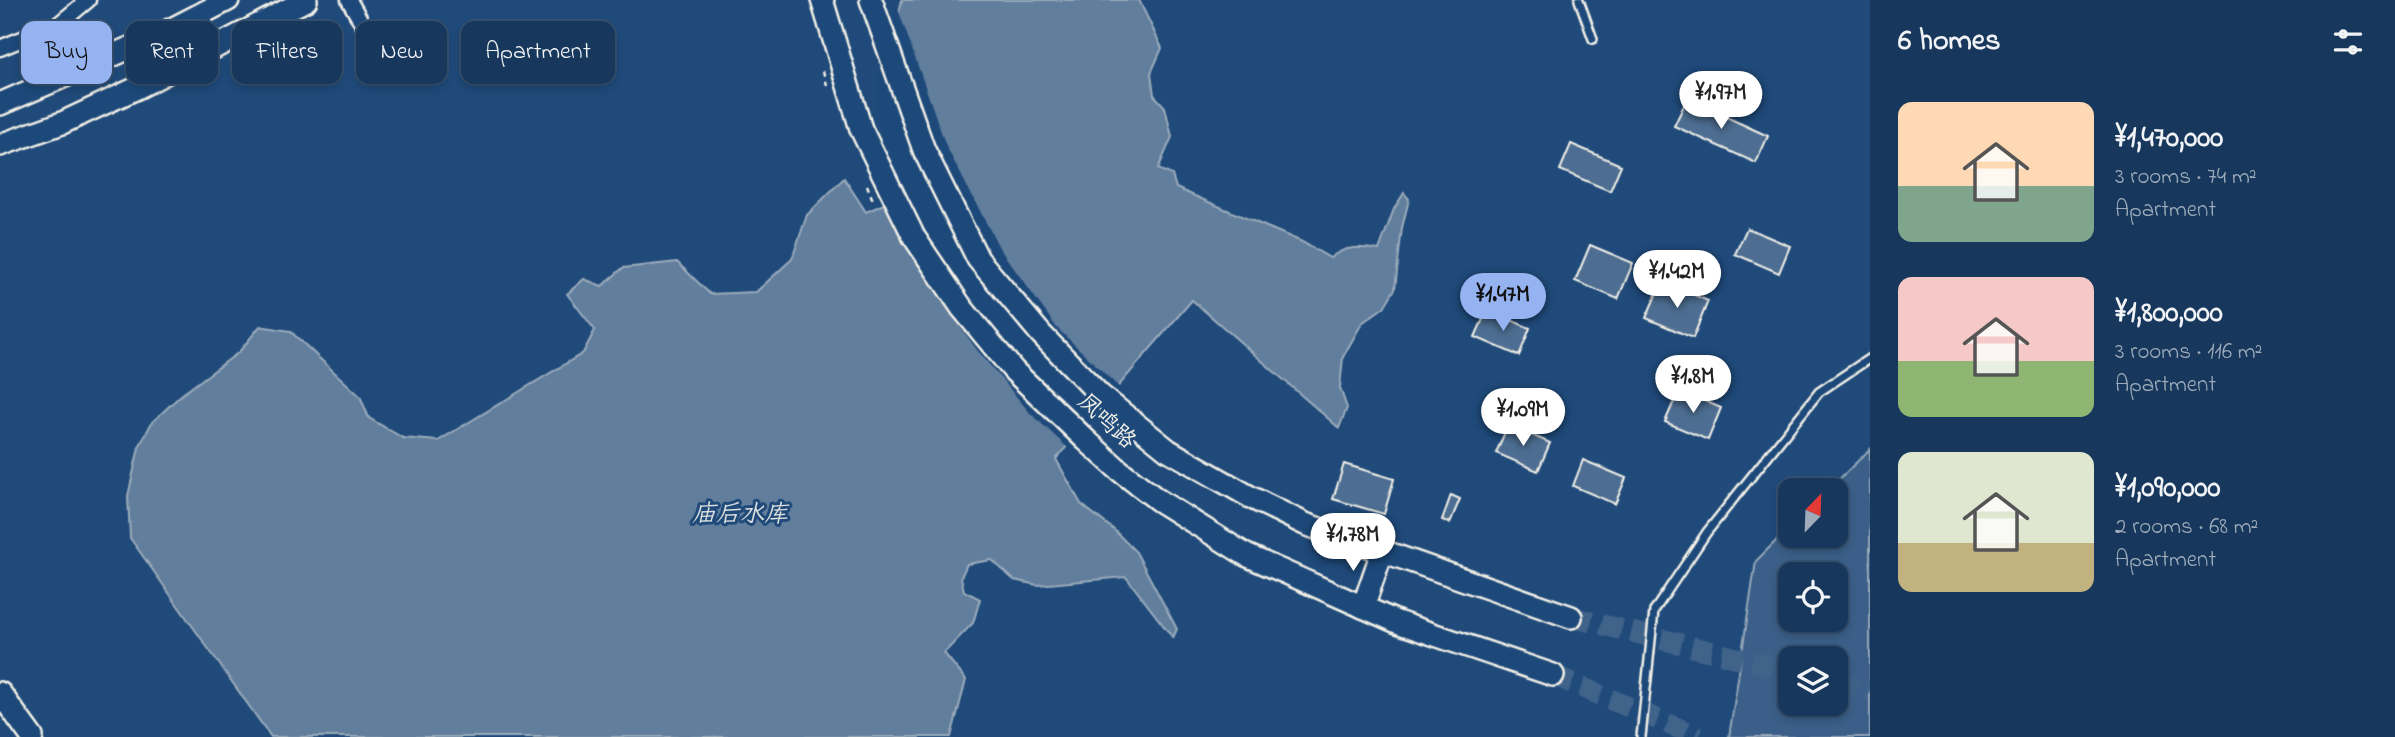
<!DOCTYPE html>
<html lang="en">
<head>
<meta charset="utf-8">
<style>
  :root { --surface:#17385c; --page:#244365; --text:#f1f3f6; --muted:#9eacbb; --line:#365272; --accent:#95b2f1 }
  body { margin:0; font-family:"Indie Flower","LXGW WenKai TC",sans-serif; background:var(--page); color:var(--text); height:100vh; display:flex; flex-direction:column; font-size:26px; white-space:nowrap }
  * { box-sizing:border-box; margin:0 }
  p { font-size:23px; color:var(--muted) }
  .icon { flex:none; width:38px; height:38px; fill:none; stroke:currentColor; stroke-width:2; stroke-linecap:round; stroke-linejoin:round }
  .map { position:relative; flex:1; overflow:hidden }
  .drawer { display:flex; flex-direction:column; background:var(--surface); width:525px }
  .drawer>* { flex:none }
  .hud { position:absolute; left:21px; top:21px; width:665px; height:63px; display:flex; gap:14px }
  .needle { width:46px; rotate:23deg }
  .buttons { position:absolute; left:1778px; top:478px; display:grid; gap:14px }
  .buttons a { display:grid; place-items:center; width:70px; height:70px; border-radius:14px; background:var(--surface); box-shadow:0 4px 10px #0003,0 0 0 2px var(--line); font-size:35px }
  .price { position:absolute; translate:-50% -60px; padding:0 16px; border-radius:24px; background:#fff; color:#222; font-size:23px; line-height:46px; filter:drop-shadow(0 2px 4px #0008) }
  .price::after { content:''; position:absolute; left:50%; top:42px; width:21px; height:16px; margin-left:-10px; background:inherit; clip-path:polygon(0 0,100% 0,50% 100%) }
  .price.active { background:var(--accent); color:#111 }
  ul { padding:0; list-style:none }
  li { display:flex; align-items:center; gap:21px; height:175px; padding:0 28px }
  li span { display:grid; place-items:center; flex:none; width:196px; height:140px; border-radius:14px; color:#555 }
  li>.icon { margin-inline-start:auto }
  span .icon { width:84px; height:84px; fill:#fffc; stroke-width:1 }
  li b { font-size:30px }
  h2 { display:flex; justify-content:space-between; align-items:center; height:84px; padding:0 28px; font-size:30px }
  .pill { padding:0 24px; border-radius:14px; background:var(--surface); box-shadow:0 4px 10px #0003,0 0 0 2px var(--line); font-size:24px; line-height:63px }
  .pill.active { background:var(--accent); color:#111 }
  main { display:flex; flex:1; min-height:0 }
  .map>svg:first-child { display:block }
  .green { fill:#3a5f88; stroke:#97a8b8; stroke-width:2; fill-rule:evenodd }
  .water { fill:#627e9d; stroke:#9cacbb; stroke-width:2 }
  .pier { fill:#1f4a7a }
  .building { fill:#4d6e92; stroke:#f4f1e8; stroke-width:2 }
  .lines { fill:none; stroke-linecap:round; stroke-linejoin:round }
  .secondary-tunnel { stroke:#3f638a; stroke-width:21; stroke-dasharray:21 10; stroke-linecap:butt }
  .lane-casing { stroke:#f4f1e8; stroke-width:12 }
  .street-casing { stroke:#f4f1e8; stroke-width:19 }
  .secondary-casing { stroke:#f4f1e8; stroke-width:26 }
  .path { stroke:#f4f1e8; stroke-width:2.5; stroke-dasharray:5 5; stroke-linecap:butt }
  .lane { stroke:#1f4a7a; stroke-width:7 }
  .street { stroke:#1f4a7a; stroke-width:14 }
  .secondary { stroke:#1f4a7a; stroke-width:21 }
  .labels { text-anchor:middle; dominant-baseline:central; stroke-width:6; stroke-linejoin:round; paint-order:stroke }
  .street-label { font-size:23px; fill:#f4f1e8; stroke:#1f4a7a }
  .water-label { font-size:24px; font-style:italic; fill:#dee0dd; stroke:#1f4a7a }
</style>
</head>
<body>
<main>
<div class="map">
<svg width="1870" height="737" viewBox="0 0 1870 737">
  <rect width="100%" height="100%" fill="#1f4a7a"/>
  <filter id="ink" filterUnits="userSpaceOnUse"><feTurbulence type="fractalNoise" baseFrequency=".0143" numOctaves="2"/><feDisplacementMap in="SourceGraphic" scale="14" xChannelSelector="R" yChannelSelector="G"/><feConvolveMatrix kernelMatrix="1 2 1 2 8 2 1 2 1" color-interpolation-filters="sRGB"/></filter>
  <g filter="url(#ink)">
    <!-- green -->
    <path class="green" d="M1870 449V737H1729L1756 561 1790 527V536H1836V490H1828ZM1790 574H1836V620H1790ZM1790 658H1836V704H1790Z"/>
    <!-- water -->
    <path class="water" d="M902 0H1139L1162 48 1151 73 1154 95 1165 107 1172 137 1158 169 1172 175 1176 188 1302 242 1330 258C1346 245 1360 247 1379 250L1394 209 1404 193 1409 199 1402 228 1395 289 1384 307 1362 323 1343 357 1340 388 1347 408 1339 428 1192 300 1056 459 1081 504 1114 530 1136 552 1177 629 1173 638 1126 577 1037 585 1014 580 992 560 967 564 961 577 964 591 980 599 973 623 944 653 966 680 951 737H271L130 538 128 496 139 447 152 422 181 395 239 352 260 326 290 331 360 396 369 418 403 438 438 441 583 353 595 330 567 294 584 279 602 286 623 268 677 262 710 294 756 292 792 259 807 215 844 178 866 212 884 204 881 83Z"/>
    <!-- pier -->
    <polygon class="pier" points="897,6 946,146 1000,249 1057,328 1121,389 1069,449 1031,414 977,350 931,286 880,180 877,82"/>
    <!-- building -->
    <g class="building">
      <polygon points="1687,99 1768,136 1756,163 1674,126"/>
      <polygon points="1571,144 1621,165 1610,191 1560,170"/>
      <polygon points="1747,228 1790,246 1779,273 1735,254"/>
      <polygon points="1590,245 1633,263 1618,299 1575,281"/>
      <polygon points="1662,281 1708,301 1693,338 1646,318"/>
      <polygon points="1487,310 1530,328 1519,356 1475,337"/>
      <polygon points="1679,390 1721,408 1708,440 1665,422"/>
      <polygon points="1508,425 1550,443 1538,471 1496,453"/>
      <polygon points="1583,460 1626,478 1615,504 1573,486"/>
      <polygon points="1344,464 1394,479 1384,514 1333,499"/>
      <polygon points="1451,495 1460,499 1450,523 1442,520"/>
    </g>
    <g class="lines">
      <!-- secondary-tunnel -->
      <g class="secondary-tunnel">
        <polyline points="1571,617 1790,671"/>
        <polyline points="1553,675 1699,737"/>
        <polyline points="1836,683 1870,691"/>
      </g>
      <defs>
        <g id="lane">
          <polyline points="1579,0 1593,39"/>
          <polyline points="1641,737 1654,611 1707,532 1819,392 1870,358"/>
        </g>
        <g id="street">
          <polyline points="349,0 376,48"/>
          <polyline points="0,48 59,24 88,0"/>
        </g>
        <g id="secondary">
          <polyline points="822,0 861,129 914,237 962,308 1014,371 1086,440 1119,470 1158,500 1246,555 1397,622 1553,675"/>
          <polyline points="871,0 924,150 978,259 1041,334 1100,395 1168,450 1252,498 1305,524 1571,617"/>
          <polyline points="0,104 162,34 228,0"/>
          <polyline points="0,145 62,123 139,87 306,0"/>
          <polyline points="1363,607 1382,552"/>
          <polyline points="0,693 32,737"/>
        </g>
      </defs>
      <!-- lane casing -->
      <use href="#lane" class="lane-casing"/>
      <!-- street casing -->
      <use href="#street" class="street-casing"/>
      <!-- secondary casing -->
      <use href="#secondary" class="secondary-casing"/>
      <!-- path -->
      <g class="path">
        <polyline points="823,71 827,85"/>
        <polyline points="867,185 874,203"/>
      </g>
      <!-- lane -->
      <use href="#lane" class="lane"/>
      <!-- street -->
      <use href="#street" class="street"/>
      <!-- secondary -->
      <use href="#secondary" class="secondary"/>
    </g>
  </g>
  <g class="labels">
    <!-- street labels -->
    <g class="street-label">
      <text transform="translate(1106 422) rotate(43)">凤鸣路</text>
    </g>
    <!-- water labels -->
    <g class="water-label">
      <text x="740" y="515">庙后水库</text>
    </g>
  </g>
</svg>
<div class="buttons">
<a><svg class="needle" viewBox="-14 -14 28 28"><path d="M0-13l5 13h-10z" fill="#e53935"/><path d="M0 13l5-13h-10z" fill="#9eacbb"/></svg></a>
<a><svg class="icon" aria-label="locate" viewBox="0 0 24 24"><circle cx="12" cy="12" r="6"/><path d="M12 2v4M12 18v4M2 12h4M18 12h4"/></svg></a>
<a><svg class="icon" aria-label="layers" viewBox="0 0 24 24"><path d="M12 4l9 5-9 5-9-5zM3 14l9 5 9-5"/></svg></a>
</div>
<b class="price" style="left:1721px;top:131px">¥1.97M</b>
<b class="price" style="left:1677px;top:310px">¥1.42M</b>
<b class="price active" style="left:1503px;top:333px">¥1.47M</b>
<b class="price" style="left:1693px;top:415px">¥1.8M</b>
<b class="price" style="left:1523px;top:448px">¥1.09M</b>
<b class="price" style="left:1353px;top:573px">¥1.78M</b>
<div class="hud">
<a class="pill active">Buy</a>
<a class="pill">Rent</a>
<a class="pill">Filters</a>
<a class="pill">New</a>
<a class="pill">Apartment</a>
</div>
</div>
<section class="drawer">
<h2>6 homes<svg class="icon" aria-label="filters" viewBox="0 0 24 24"><path d="M4 7h16M4 17h16"/><circle cx="9" cy="7" r="2"/><circle cx="15" cy="17" r="2"/></svg></h2>
<ul>
<li><span style="background:linear-gradient(#ffd9b3 60%,#7fa58c 0)"><svg class="icon" aria-label="home" viewBox="0 0 24 24"><path d="M3 11l9-7 9 7M6 9v11h12V9"/></svg></span><div><b>¥1,470,000</b><p>3 rooms · 74 m²</p><p>Apartment</p></div></li>
<li><span style="background:linear-gradient(#f6c9c9 60%,#8fb573 0)"><svg class="icon" aria-label="home" viewBox="0 0 24 24"><path d="M3 11l9-7 9 7M6 9v11h12V9"/></svg></span><div><b>¥1,800,000</b><p>3 rooms · 116 m²</p><p>Apartment</p></div></li>
<li><span style="background:linear-gradient(#dfe7d0 65%,#c2b280 0)"><svg class="icon" aria-label="home" viewBox="0 0 24 24"><path d="M3 11l9-7 9 7M6 9v11h12V9"/></svg></span><div><b>¥1,090,000</b><p>2 rooms · 68 m²</p><p>Apartment</p></div></li>
</ul>
</section>
</main>
</body>
</html>
